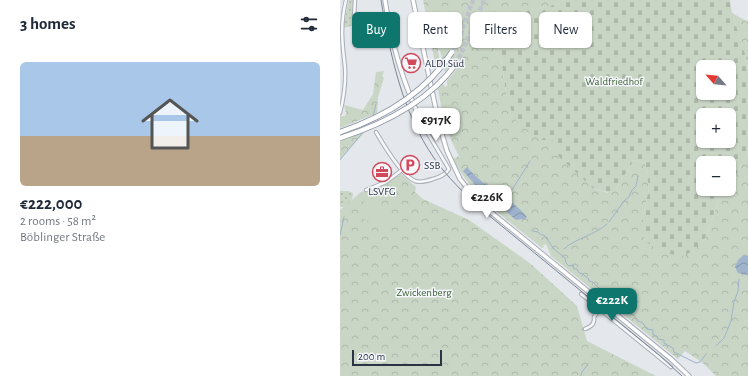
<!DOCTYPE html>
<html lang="en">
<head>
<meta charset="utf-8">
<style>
  :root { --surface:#fff; --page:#f2f2f3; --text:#1f2937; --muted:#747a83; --line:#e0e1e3; --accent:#0f766e }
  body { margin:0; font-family:"Alegreya Sans",sans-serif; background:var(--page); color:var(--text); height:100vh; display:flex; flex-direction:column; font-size:15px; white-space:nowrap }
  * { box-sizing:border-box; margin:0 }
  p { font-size:13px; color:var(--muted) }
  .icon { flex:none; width:22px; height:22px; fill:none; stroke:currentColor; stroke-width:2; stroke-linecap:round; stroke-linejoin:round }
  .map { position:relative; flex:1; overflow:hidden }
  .panel { display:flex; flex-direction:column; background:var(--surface); width:340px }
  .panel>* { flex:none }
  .banner { position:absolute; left:12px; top:12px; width:336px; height:36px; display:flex; gap:8px }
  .needle { width:26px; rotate:297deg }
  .fabs { position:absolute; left:356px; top:60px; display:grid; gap:8px }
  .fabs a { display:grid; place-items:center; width:40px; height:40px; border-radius:6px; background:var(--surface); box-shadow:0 1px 3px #0004; font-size:20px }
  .scale { position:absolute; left:12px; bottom:10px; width:90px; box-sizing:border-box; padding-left:4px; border:2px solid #2b3445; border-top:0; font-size:11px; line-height:14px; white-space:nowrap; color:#2b3445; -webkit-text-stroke:3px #f4f6f9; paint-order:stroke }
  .price { position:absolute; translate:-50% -34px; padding:0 9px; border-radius:8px; background:#fff; color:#222; font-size:13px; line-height:26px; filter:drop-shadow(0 1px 2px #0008) }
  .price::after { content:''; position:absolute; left:50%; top:24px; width:12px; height:9px; margin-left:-6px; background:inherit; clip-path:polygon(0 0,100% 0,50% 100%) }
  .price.active { background:var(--accent); color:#fff }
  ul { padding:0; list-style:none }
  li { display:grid; align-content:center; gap:8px; height:212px; padding:0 20px }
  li+li { border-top:1px solid var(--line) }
  li span { display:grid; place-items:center; height:124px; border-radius:6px; color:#555 }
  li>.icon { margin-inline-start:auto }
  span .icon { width:72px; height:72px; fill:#fffc; stroke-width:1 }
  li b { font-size:17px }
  h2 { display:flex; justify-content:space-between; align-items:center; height:48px; padding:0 20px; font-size:17px }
  .tag { padding:0 14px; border-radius:6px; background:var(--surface); box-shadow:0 1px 3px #0004; font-size:14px; line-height:36px }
  .tag.active { background:var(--accent); color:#fff }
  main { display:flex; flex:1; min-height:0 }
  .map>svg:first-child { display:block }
  .grass { fill:url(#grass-dots) }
  .forest { fill:url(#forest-crowns) }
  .cemetery { fill:url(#cemetery-stones); fill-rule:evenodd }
  .garden { fill:#c9d6c5 }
  .water { fill:url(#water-waves) }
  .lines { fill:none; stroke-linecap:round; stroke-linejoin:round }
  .stream { stroke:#9fb4cc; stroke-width:1 }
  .highway-tunnel { stroke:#bfc3cb; stroke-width:4.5; stroke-dasharray:4.5 2; stroke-linecap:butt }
  .street-casing { stroke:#a9aeb7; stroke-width:4.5 }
  .secondary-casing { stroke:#a9aeb7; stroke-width:5.5 }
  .street { stroke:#f7f8fa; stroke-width:2.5 }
  .secondary { stroke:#fff; stroke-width:3.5 }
  .tram { stroke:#7d8696; stroke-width:1 }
  .highway-bridge-casing { stroke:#8b94a3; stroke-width:6; stroke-linecap:butt }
  .highway-bridge { stroke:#fff; stroke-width:4.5 }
  .labels { text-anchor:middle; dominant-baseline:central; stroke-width:3; stroke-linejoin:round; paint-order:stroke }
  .poi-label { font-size:11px; fill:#2b3445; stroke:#f4f6f9; text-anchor:start }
  .park-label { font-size:11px; fill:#3f6138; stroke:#f4f6f9 }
</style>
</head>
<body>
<main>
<section class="panel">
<h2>3 homes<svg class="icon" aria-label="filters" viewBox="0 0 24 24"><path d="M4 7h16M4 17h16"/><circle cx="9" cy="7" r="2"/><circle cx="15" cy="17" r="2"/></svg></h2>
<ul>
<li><span style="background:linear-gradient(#a9c7e8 60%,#b9a48a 0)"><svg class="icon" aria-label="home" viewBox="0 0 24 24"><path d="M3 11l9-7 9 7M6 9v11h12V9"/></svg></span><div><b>€222,000</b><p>2 rooms · 58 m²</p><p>Böblinger Straße</p></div></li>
</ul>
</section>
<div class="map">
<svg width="408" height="376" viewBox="0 0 408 376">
  <defs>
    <pattern id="grass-dots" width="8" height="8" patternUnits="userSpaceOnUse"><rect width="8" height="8" fill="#c9d6c5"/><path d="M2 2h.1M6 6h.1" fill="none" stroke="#adb8ab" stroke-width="1.8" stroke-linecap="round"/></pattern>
    <pattern id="forest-crowns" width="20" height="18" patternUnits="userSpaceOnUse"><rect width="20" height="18" fill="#c9d6c5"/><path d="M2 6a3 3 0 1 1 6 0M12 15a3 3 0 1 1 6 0" fill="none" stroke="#adb8ab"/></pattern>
    <pattern id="cemetery-stones" width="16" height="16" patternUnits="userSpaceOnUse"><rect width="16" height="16" fill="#c9d6c5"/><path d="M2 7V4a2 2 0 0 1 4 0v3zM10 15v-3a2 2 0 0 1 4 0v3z" fill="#adb8ab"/></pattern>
    <pattern id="water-waves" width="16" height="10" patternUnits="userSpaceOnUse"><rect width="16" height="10" fill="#9fb4cc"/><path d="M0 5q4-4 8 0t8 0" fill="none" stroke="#8293a7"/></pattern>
  </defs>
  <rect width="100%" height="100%" fill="#e4e7ec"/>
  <!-- grass -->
  <g class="grass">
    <polygon points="9,0 13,0 12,16 15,25 3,28"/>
    <path d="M0 191H8L13 193C13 201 8 208 0 207Z"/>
  </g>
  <!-- forest -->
  <g class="forest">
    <path d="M83 0H225L212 6 185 11 154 50 161 59 166 93 214 140 254 189 269 193 277 187 294 160 305 163 309 188 303 217 363 243 383 189H389V182L394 179 408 153V376H376L364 364 345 351 338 359 211 256 206 244 203 245 204 247 202 248C170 222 132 196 113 159L119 156C106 132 103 116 98 89L103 83 105 87 107 86V81L116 70 117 65 115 62 113 63 105 72 104 69 111 59 112 51 110 50 103 61 100 51 98 49 100 64 96 68Z"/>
    <polygon points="392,13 408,22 408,69 405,54"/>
    <polygon points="44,71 42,77 44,78 38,97 37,113 0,128 0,116 5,116 6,113 4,105 23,110 33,94 36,72"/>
    <polygon points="24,133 0,159 0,140"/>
    <polygon points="61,174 76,187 75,192 83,199 129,220 191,264 237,306 247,341 316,376 0,376 0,210 21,192 44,185"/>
  </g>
  <!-- cemetery -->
  <path class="cemetery" d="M225 0H390L392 13 405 54 408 69V153L394 179 389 182V163H363V189H383L363 243 345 256 322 253 304 240 303 217 309 188 305 163 294 160 277 187 269 194 268 192 254 189 217 155 214 140H200L174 119 166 93 161 59 154 50 152 36 173 18 185 11 211 6ZM363 67H389V93H363ZM363 115H389V141H363Z"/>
  <!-- garden -->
  <polygon class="garden" points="24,197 52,209 47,226 22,219"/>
  <!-- water -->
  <g class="water">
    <path d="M127 167C144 188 170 196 187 217L184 220 182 219 176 220 138 188 123 171Z"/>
    <polygon points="404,255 408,256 408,274 406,275 398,273 395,267 398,260"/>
  </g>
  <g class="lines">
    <!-- stream -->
    <g class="stream">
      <polyline points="33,117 36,104"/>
      <polyline points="0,160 24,131"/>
      <polyline points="170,193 190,161"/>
      <polyline points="269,222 284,201 289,197 292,190 296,186 298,176"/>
      <path d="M193 231 198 232 202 235H204L214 249 225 258 226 263 229 266 233 265 234 269H237L239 273H241L248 278 249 281 253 282C256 286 260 288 263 292H265L267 296 270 297 281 307 284 308 289 313 295 316C296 320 297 322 302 322L307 329 313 330V335L317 336 318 339 324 340V343L333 348 334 352 356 363 360 362 366 354"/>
      <polyline points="0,235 4,217"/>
      <path d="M224 249C236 238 255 235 267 224"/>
      <polyline points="376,346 384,338 391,321 394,302 398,291 399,279"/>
      <polyline points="241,376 242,372 248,364"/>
    </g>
    <!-- highway-tunnel -->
    <g class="highway-tunnel">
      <polyline points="112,52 121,33 133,0"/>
      <polyline points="116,64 133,28 144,0"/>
    </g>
    <defs>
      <g id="street">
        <polyline points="15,0 14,17 28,43"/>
        <path d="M0 113C4 97 6 83 5 67 2 42 0 25 6 0"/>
        <path d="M36 132C43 144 62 176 75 181 81 183 87 181 93 179 99 177 106 175 109 169L87 132V121"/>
        <polyline points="26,190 46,182 62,170"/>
        <polyline points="241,294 331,367"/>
        <path d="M245 329C251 327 255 323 254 317L261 307 267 308"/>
      </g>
      <g id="secondary">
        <path d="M45 0C51 43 63 83 82 123L90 126 99 124"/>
        <polyline points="73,0 99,124 107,151 120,179 132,194 152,213 331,359 349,376"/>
        <polyline points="79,115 87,121 98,118"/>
      </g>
    </defs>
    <!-- street casing -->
    <use href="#street" class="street-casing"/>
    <!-- secondary casing -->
    <use href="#secondary" class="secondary-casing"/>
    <!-- street -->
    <use href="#street" class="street"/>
    <!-- secondary -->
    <use href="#secondary" class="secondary"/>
    <!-- tram -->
    <path class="tram" d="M41 0C50 54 62 112 94 158 107 177 124 193 141 209L319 355 342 376"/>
    <defs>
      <g id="highway-bridge">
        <path d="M0 132C45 117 86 92 112 52"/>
        <path d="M0 138C44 124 88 102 116 64"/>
      </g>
    </defs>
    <!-- highway-bridge casing -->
    <use href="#highway-bridge" class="highway-bridge-casing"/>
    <!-- highway-bridge -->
    <use href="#highway-bridge" class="highway-bridge"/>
  </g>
  <!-- icons -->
  <defs>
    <symbol id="supermarket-ring" viewBox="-11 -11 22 22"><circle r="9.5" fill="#f4f6f9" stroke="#d1495b" stroke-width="1.5"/><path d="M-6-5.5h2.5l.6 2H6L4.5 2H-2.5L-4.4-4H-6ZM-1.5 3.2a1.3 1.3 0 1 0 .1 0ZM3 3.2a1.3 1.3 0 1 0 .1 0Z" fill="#d1495b"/></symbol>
    <symbol id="parking-ring" viewBox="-11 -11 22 22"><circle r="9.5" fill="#f4f6f9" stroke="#d1495b" stroke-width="1.5"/><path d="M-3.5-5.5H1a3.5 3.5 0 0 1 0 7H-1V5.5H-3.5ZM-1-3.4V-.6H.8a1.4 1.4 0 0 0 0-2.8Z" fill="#d1495b"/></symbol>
    <symbol id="office-ring" viewBox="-11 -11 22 22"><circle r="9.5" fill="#f4f6f9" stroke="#d1495b" stroke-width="1.5"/><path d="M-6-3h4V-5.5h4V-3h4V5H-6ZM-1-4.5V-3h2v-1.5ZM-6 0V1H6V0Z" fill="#d1495b"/></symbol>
  </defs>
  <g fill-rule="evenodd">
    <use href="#supermarket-ring" x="60" y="52" width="22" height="22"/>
    <use href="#parking-ring" x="59" y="154" width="22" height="22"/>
    <use href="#office-ring" x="31" y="161" width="22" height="22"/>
  </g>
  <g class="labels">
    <!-- poi labels -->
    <g class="poi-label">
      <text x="85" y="63">ALDI Süd</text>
      <text x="84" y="165">SSB</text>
      <text x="42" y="191" text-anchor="middle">LSVFG</text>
    </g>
    <!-- park labels -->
    <g class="park-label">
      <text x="274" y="81">Waldfriedhof</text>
      <text x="84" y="292">Zwickenberg</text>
    </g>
  </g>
</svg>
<div class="fabs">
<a><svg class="needle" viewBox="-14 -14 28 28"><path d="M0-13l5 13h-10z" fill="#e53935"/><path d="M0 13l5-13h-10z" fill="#747a83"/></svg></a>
<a>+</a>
<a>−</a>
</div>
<div class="scale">200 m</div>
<b class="price" style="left:96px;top:142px">€917K</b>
<b class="price" style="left:147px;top:219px">€226K</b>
<b class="price active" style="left:272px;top:322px">€222K</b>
<div class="banner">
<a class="tag active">Buy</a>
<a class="tag">Rent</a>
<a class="tag">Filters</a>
<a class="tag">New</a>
</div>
</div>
</main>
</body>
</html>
